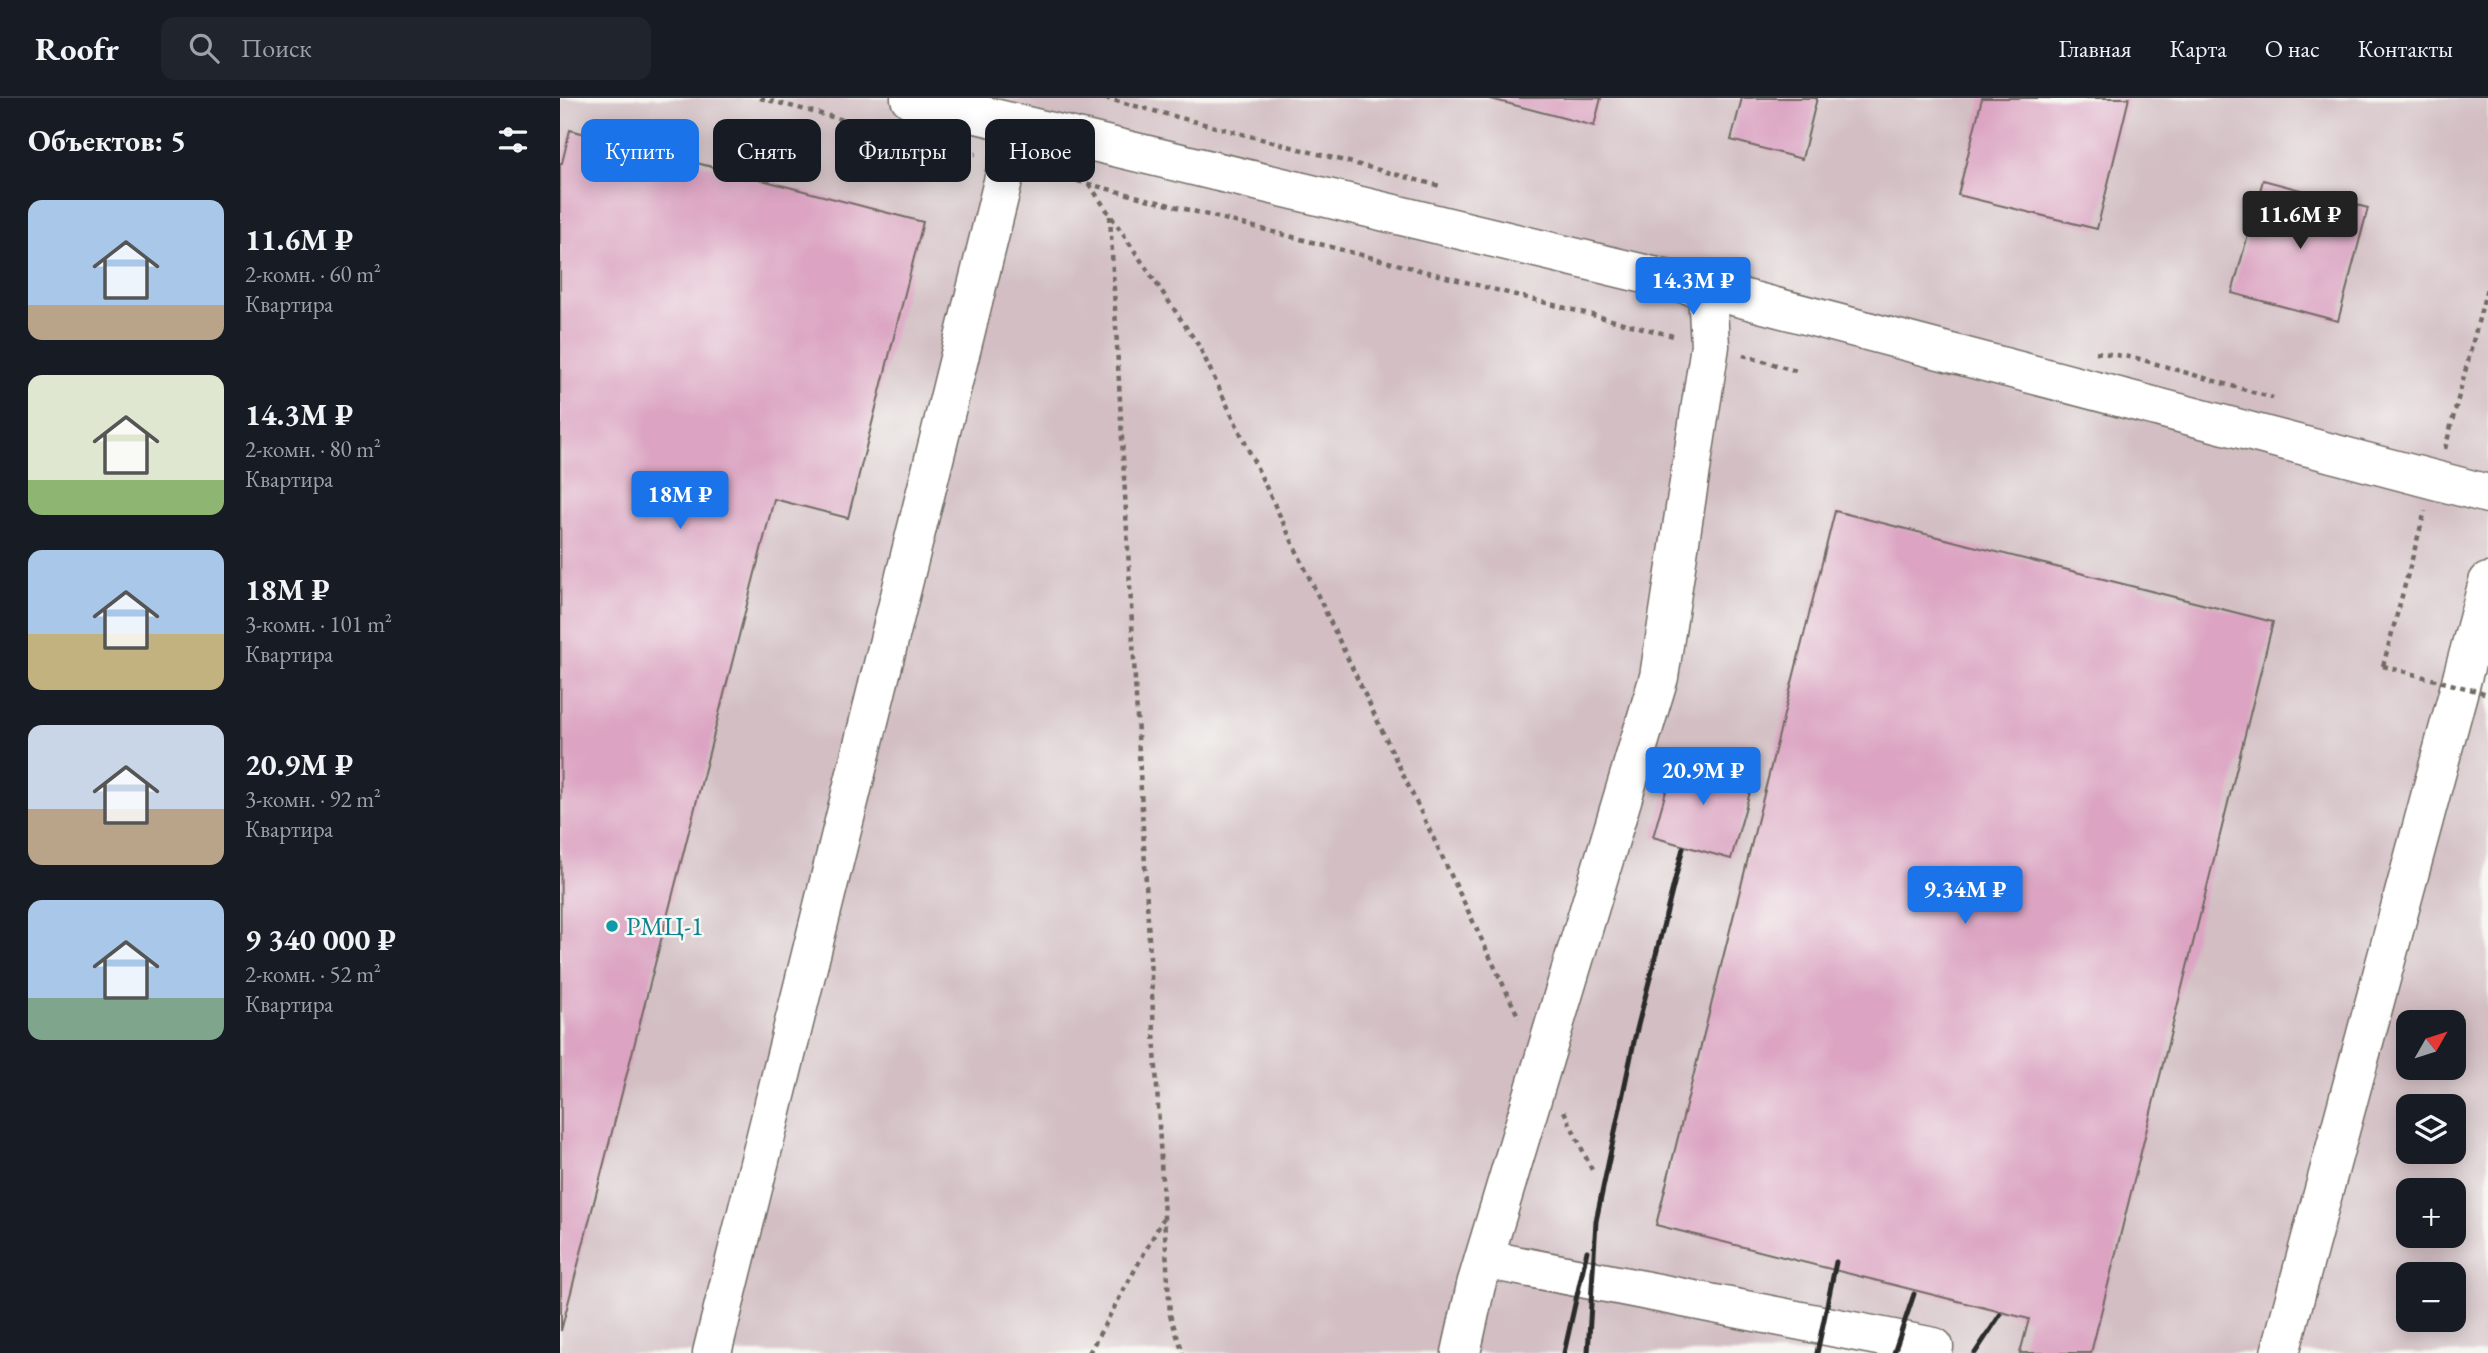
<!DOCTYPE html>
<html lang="ru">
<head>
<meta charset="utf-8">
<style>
  :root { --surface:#171b24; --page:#20242c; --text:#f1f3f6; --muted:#9ea1a6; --line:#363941; --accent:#1a73e8 }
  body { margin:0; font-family:"EB Garamond",serif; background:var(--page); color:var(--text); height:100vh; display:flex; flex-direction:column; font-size:26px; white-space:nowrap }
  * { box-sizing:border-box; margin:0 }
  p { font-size:23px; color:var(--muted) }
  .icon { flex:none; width:38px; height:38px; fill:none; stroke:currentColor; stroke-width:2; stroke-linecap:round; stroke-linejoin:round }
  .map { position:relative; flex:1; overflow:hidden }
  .drawer { display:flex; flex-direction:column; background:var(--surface); width:560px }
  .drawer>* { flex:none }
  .banner { position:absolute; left:21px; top:21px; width:665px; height:63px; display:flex; gap:14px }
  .needle { width:46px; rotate:51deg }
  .controls { position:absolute; left:1836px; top:912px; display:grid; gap:14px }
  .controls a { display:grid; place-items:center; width:70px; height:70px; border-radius:14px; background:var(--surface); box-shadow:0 4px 18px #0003; font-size:35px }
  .price { position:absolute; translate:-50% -60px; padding:0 16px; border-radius:7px; background:var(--accent); color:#fff; font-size:23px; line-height:46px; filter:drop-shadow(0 2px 4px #0008) }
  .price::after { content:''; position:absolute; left:50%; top:42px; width:21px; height:16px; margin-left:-10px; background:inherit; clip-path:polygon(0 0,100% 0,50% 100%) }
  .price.on { background:#222; color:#fff }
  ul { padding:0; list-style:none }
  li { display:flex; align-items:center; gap:21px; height:175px; padding:0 28px }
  li span { display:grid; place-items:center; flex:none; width:196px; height:140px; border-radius:14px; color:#555 }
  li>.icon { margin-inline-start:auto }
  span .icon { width:84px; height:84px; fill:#fffc; stroke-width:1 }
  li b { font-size:30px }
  h2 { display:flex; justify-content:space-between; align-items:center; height:84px; padding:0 28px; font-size:30px }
  .chip { padding:0 24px; border-radius:14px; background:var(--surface); box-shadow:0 4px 18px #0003; font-size:24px; line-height:63px }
  .chip.on { background:var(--accent); color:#fff }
  header { display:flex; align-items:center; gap:42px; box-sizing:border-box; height:98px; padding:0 35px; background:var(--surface); border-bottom:2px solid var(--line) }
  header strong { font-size:33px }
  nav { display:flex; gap:38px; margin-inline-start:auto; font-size:24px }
  .search { width:490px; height:63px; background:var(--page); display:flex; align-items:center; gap:18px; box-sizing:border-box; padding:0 24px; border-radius:14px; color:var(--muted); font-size:26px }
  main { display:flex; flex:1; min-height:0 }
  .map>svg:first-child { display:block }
  .industrial { fill:#d2bec3; fill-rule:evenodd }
  .building { fill:#dca4c2 }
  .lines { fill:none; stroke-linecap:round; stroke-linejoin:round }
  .minor-casing { stroke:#716c64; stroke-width:41 }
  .path { stroke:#716c64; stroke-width:4.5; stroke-dasharray:5 5; stroke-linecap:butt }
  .minor { stroke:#fff; stroke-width:38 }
  .rail { stroke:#2b2b2b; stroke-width:5 }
  .path-bridge { stroke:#716c64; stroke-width:4.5; stroke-dasharray:5 5; stroke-linecap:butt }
  .culture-dot { fill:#0f9aa8; stroke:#f6f6f2; stroke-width:2.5 }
  .labels { text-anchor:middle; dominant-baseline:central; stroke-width:5; stroke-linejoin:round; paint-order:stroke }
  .culture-label { font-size:26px; fill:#0d838f; stroke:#f6f6f2; text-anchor:start }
</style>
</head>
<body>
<header>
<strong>Roofr</strong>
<div class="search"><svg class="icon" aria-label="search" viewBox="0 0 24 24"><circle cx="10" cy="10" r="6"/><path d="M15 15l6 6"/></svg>Поиск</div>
<nav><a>Главная</a><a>Карта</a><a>О нас</a><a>Контакты</a></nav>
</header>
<main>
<section class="drawer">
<h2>Объектов: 5<svg class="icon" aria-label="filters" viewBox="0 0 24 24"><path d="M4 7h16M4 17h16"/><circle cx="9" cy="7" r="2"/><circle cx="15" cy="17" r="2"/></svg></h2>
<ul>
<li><span style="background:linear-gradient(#a9c7e8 75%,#b9a48a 0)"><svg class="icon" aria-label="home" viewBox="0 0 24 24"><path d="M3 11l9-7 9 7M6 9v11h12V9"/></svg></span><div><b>11.6M ₽</b><p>2-комн. · 60 m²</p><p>Квартира</p></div></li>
<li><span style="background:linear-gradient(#dfe7d0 75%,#8fb573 0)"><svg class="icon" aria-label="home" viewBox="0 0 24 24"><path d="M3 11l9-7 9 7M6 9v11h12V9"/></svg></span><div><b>14.3M ₽</b><p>2-комн. · 80 m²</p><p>Квартира</p></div></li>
<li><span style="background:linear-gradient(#a9c7e8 60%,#c2b280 0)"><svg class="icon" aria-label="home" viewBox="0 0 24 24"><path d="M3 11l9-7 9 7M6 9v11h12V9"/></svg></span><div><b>18M ₽</b><p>3-комн. · 101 m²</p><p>Квартира</p></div></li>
<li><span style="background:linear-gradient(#c9d6e8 60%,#b9a48a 0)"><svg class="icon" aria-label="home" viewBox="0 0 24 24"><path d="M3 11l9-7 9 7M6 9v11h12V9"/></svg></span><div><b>20.9M ₽</b><p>3-комн. · 92 m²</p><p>Квартира</p></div></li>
<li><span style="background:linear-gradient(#a9c7e8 70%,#7fa58c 0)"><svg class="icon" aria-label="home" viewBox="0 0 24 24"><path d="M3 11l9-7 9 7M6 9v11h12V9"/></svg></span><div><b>9 340 000 ₽</b><p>2-комн. · 52 m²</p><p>Квартира</p></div></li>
</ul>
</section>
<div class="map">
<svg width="1928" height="1255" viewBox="0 0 1928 1255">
  <rect width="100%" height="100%" fill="#f6f6f2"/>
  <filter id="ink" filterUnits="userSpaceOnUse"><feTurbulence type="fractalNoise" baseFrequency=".0143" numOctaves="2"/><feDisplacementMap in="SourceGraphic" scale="14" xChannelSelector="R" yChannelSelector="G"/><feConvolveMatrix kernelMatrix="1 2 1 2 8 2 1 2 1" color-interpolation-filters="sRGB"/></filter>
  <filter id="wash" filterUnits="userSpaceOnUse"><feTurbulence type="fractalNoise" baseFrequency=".00686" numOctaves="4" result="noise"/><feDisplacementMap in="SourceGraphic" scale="28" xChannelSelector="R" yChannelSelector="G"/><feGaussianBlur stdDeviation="1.57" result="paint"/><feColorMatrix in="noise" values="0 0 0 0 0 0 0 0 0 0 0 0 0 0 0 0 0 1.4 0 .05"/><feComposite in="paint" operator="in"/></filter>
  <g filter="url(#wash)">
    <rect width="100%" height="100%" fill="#f2e6cf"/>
    <!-- industrial -->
    <path class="industrial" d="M0 0H1928V1255H0ZM1848 924H1894V970H1848ZM1848 1008H1894V1054H1848ZM1848 1092H1894V1138H1848ZM1848 1176H1894V1222H1848Z"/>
    <g id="blocks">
      <!-- building -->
      <g class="building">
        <polygon points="927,0 1041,0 1034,28"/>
        <polygon points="1182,0 1257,0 1242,61 1171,42"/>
        <polygon points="1422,0 1569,0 1537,131 1398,97"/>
        <polygon points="10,32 363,124 288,420 214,401 1,1233 0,65 2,65"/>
        <polygon points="1703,82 1808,110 1778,223 1672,195"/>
        <polygon points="1275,413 1713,524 1531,1255 1460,1255 1469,1221 1096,1127"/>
        <polygon points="1116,658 1194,680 1171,761 1093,739"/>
      </g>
    </g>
  </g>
  <g filter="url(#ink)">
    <use href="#blocks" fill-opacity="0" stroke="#716c64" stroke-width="2"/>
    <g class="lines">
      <defs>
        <g id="minor">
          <polyline points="350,0 1147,191 1928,396"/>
          <polyline points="924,1161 1374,1249"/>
          <polyline points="152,1255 457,27"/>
          <polyline points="901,1255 916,1187 1099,579 1150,248 1147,191"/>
          <polyline points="1720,1255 1928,484"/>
        </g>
      </defs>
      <!-- minor casing -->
      <use href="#minor" class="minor-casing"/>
      <!-- path -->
      <g class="path">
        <polyline points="200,0 341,37"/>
        <polyline points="545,0 880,88"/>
        <polyline points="357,41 416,56"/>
        <polyline points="479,73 1117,239"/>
        <polyline points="529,86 639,248 959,920"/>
        <polyline points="550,118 604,1119 610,1217 623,1255"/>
        <polyline points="1536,254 1576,260 1713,300"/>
        <polyline points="1183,257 1240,274"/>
        <polyline points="1885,351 1928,186"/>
        <polyline points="1823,568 1865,413"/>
        <polyline points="1004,1013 1032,1072"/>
        <polyline points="529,1255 603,1121"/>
      </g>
      <!-- minor -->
      <use href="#minor" class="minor"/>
      <!-- rail -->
      <g class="rail">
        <polyline points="1004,1255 1027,1153"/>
        <polyline points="1028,1255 1036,1123 1075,939 1123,750"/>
        <polyline points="1257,1255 1276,1164"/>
        <polyline points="1334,1255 1354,1196"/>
        <polyline points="1415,1255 1440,1217"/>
      </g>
      <!-- path-bridge -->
      <polyline class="path-bridge" points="1823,568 1928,596"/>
    </g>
  </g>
  <!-- markers -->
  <circle class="culture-dot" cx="52" cy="828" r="7"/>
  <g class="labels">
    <!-- culture labels -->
    <g class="culture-label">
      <text x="66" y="828">РМЦ-1</text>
    </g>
  </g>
</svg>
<div class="controls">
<a><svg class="needle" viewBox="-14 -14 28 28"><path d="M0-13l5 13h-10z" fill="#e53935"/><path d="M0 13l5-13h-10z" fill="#9ea1a6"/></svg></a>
<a><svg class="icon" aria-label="layers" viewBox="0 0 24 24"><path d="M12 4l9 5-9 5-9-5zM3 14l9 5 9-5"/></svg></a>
<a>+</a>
<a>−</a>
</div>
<b class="price on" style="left:1740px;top:153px">11.6M ₽</b>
<b class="price" style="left:1133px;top:219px">14.3M ₽</b>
<b class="price" style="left:120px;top:433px">18M ₽</b>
<b class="price" style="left:1143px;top:709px">20.9M ₽</b>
<b class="price" style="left:1405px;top:828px">9.34M ₽</b>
<div class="banner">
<a class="chip on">Купить</a>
<a class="chip">Снять</a>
<a class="chip">Фильтры</a>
<a class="chip">Новое</a>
</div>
</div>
</main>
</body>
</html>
